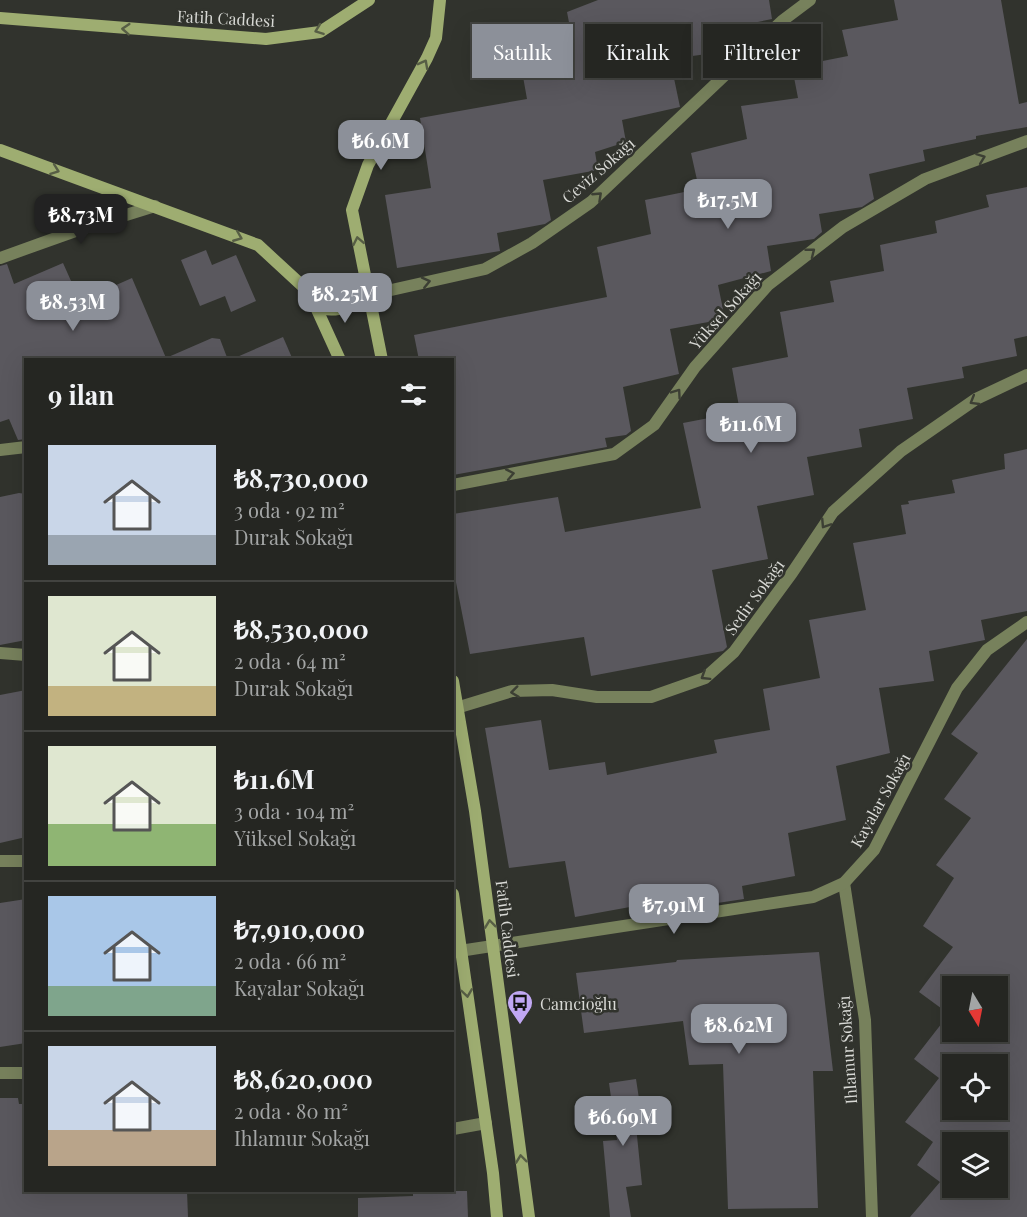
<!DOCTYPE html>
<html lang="tr">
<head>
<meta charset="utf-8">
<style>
  :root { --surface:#252622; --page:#2d2e2a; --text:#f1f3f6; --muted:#a3a5a5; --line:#424340; --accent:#8c9099 }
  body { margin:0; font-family:"Playfair Display",serif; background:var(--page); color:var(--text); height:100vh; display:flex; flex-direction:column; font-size:22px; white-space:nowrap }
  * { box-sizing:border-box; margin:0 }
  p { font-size:20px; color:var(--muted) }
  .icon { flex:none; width:33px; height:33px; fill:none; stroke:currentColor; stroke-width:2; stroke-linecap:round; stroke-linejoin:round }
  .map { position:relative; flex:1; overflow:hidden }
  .side { position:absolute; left:24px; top:358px; width:430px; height:834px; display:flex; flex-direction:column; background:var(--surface); border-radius:0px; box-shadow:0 6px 24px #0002,0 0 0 2px var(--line) }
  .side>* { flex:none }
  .banner { position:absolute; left:472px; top:24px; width:464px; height:54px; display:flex; gap:12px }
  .needle { width:39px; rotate:170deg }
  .tools { position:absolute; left:942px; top:976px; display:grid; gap:12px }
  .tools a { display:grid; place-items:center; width:66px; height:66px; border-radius:0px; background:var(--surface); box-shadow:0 6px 24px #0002,0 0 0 2px var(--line); font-size:30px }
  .price { position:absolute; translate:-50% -51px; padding:0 14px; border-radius:12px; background:var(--accent); color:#fff; font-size:20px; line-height:39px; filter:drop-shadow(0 2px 3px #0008) }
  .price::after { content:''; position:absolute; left:50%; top:36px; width:18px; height:14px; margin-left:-9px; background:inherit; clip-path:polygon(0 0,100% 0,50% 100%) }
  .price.active { background:#222; color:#fff }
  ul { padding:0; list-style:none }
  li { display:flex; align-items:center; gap:18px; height:150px; padding:0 24px }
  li+li { border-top:2px solid var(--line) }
  li span { display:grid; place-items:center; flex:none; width:168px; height:120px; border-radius:0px; color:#555 }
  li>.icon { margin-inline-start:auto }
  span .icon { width:72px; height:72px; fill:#fffc; stroke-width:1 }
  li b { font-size:26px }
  h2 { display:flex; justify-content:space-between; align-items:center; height:72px; padding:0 24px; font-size:26px }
  .chip { padding:0 21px; border-radius:0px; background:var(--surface); box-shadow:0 6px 24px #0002,0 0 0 2px var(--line); font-size:21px; line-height:54px }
  .chip.active { background:var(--accent); color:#fff }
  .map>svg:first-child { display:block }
  .building { fill:#5a585e; fill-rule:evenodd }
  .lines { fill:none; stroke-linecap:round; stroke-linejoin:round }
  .minor { stroke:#77815c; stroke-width:12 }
  .secondary { stroke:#9ead71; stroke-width:12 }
  .oneway { stroke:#575e45 }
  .oneway2 { stroke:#3c3f34 }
  .labels { text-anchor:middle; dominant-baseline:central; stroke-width:5; stroke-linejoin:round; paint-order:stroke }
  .street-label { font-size:16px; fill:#d8d9d5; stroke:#31332d }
  .poi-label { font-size:16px; fill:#d8d9d5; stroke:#31332d; text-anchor:start }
</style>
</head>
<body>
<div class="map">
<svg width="1027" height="1217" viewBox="0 0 1027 1217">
  <rect width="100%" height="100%" fill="#31332d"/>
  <!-- building -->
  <g class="building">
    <polygon points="598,0 769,0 772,19 718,30 722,52 670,59 680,107 622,120 626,142 595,152 598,170 543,180 551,220 545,224 497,233 500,251 397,268 385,195 431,188 420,118 527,99 517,43 571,33 567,12"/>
    <polygon points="894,0 1001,0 1019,104 1027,102 1027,127 976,136 976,139 923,150 925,161 869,174 874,199 862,207 819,214 822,232 814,239 767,246 771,271 718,285 725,319 670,329 679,374 623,387 631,431 626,435 605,438 607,447 453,475 453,360 419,360 414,335 607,297 597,247 651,234 645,200 699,189 691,153 747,139 741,106 798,98 792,67 848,56 842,30 898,20"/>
    <polygon points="1027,187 1027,336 1014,339 1017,356 962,367 964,378 907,388 913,419 859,429 862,447 807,457 814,495 757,506 768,559 712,570 727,647 723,651 591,676 584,637 470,654 453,567 453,514 558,497 565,532 701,508 683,423 740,412 732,368 788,357 780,312 834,302 830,281 884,271 880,245 937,233 935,221 989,207 986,195"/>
    <polygon points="206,250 212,265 236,255 256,301 231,312 225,296 200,306 181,260"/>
    <polygon points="63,263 80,301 132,278 166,358 212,338 220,339 228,360 26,360 26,439 18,440 9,419 0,422 0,266 7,264 14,284"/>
    <polygon points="283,337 293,360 230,360"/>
    <polygon points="1027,449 1027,611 981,620 985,640 929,651 934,681 879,688 890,753 836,766 846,820 788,833 795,876 742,886 744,899 631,916 630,907 575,917 565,861 509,868 485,728 541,720 549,770 605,762 607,775 717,753 714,740 770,730 763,689 820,678 809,620 866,610 853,543 906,534 901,505 909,504 908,501 955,493 952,480 1005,469 1004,454"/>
    <polygon points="19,493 26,494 26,640 0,645 0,497"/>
    <path d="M1027 639V1217H910L940 1182 917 1165 933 1142 905 1122 939 1078 914 1059 949 1014 919 992 953 947 923 926 954 878 936 865 971 818 944 799 978 753 951 734ZM952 987H998V1032H952ZM952 1065H998V1110H952ZM952 1143H998V1188H952Z"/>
    <polygon points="26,690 26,837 0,843 0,695"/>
    <polygon points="26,899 26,1043 0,1047 0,903"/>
    <polygon points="819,952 833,1071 813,1071 818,1208 728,1209 723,1064 689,1065 683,1021 584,1033 576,973 676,962 677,960"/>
    <polygon points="636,1079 643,1125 636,1126 642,1185 626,1187 631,1217 610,1217 603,1141 617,1140 609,1083"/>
    <polygon points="0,1098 18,1098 19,1104 26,1104 26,1191 187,1191 188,1217 0,1217"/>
    <polygon points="413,1191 467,1191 468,1217 358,1217 358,1198 413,1196"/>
  </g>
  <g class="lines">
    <!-- minor -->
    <g class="minor">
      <polyline points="0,258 81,229 155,206"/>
      <polyline points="369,295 485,269 532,243 591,202 782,21 810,0"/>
      <polyline points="0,450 26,447"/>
      <polyline points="453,485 614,454 654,425 695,367 768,285 843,227 925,179 1027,141"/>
      <polyline points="0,653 26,655"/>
      <polyline points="453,709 512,691 552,690 597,697 651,697 705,678 734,652 792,573 833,512 901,451 976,399 1027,375"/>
      <polyline points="0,861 26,861"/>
      <polyline points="844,883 865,1020 872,1217"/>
      <polyline points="453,952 813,897 844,883 874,850 957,688 987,650 1027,622"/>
      <polyline points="0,1073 26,1073"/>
      <polyline points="453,1129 486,1123"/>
    </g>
    <!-- secondary -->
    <g class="secondary">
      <polyline points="0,18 266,39 320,32 369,0"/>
      <polyline points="0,150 258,245 309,292 340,360"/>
      <path d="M316 306C334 315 353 306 369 295"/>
      <polyline points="382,360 352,210 368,165 427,58 436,38 440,0"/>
      <polyline points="453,681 475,811 529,1217"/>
      <polyline points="453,894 493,1173 497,1217"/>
    </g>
  </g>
  <!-- one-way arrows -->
  <defs><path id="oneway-chevron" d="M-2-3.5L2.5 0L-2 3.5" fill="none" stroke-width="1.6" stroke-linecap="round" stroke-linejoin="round" transform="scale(1.5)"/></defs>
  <g class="oneway">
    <use href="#oneway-chevron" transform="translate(126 29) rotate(-176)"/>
    <use href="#oneway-chevron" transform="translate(319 30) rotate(160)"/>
    <use href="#oneway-chevron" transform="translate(424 64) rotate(-62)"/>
    <use href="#oneway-chevron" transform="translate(55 170) rotate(20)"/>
    <use href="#oneway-chevron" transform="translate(238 237) rotate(22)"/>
    <use href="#oneway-chevron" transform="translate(358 241) rotate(-101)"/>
    <use href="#oneway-chevron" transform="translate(490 924) rotate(-97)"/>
    <use href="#oneway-chevron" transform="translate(467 993) rotate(82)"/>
    <use href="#oneway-chevron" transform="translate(521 1159) rotate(-97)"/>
  </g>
  <g class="oneway2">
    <use href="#oneway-chevron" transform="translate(981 158) rotate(-21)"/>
    <use href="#oneway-chevron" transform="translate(598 196) rotate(-43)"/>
    <use href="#oneway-chevron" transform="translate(811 252) rotate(-38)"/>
    <use href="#oneway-chevron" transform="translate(426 282) rotate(-13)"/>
    <use href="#oneway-chevron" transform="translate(677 393) rotate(-55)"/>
    <use href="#oneway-chevron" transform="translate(974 401) rotate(149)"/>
    <use href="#oneway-chevron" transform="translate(510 474) rotate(-11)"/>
    <use href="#oneway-chevron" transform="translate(825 524) rotate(123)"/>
    <use href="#oneway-chevron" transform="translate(705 676) rotate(148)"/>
    <use href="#oneway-chevron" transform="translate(515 692) rotate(173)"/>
  </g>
  <!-- icons -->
  <defs>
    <symbol id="bus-pin" viewBox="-11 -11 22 30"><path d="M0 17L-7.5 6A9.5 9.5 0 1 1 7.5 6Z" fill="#c1a8f3" stroke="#31332d"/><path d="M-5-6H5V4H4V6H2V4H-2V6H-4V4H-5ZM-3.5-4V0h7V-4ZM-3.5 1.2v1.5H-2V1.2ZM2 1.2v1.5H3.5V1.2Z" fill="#111"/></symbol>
  </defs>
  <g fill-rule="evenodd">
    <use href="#bus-pin" x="505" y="988" width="30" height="40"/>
  </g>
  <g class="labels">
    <!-- street labels -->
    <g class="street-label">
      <text transform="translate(226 18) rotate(3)">Fatih Caddesi</text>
      <text transform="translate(598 170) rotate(-41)">Ceviz Sokağı</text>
      <text transform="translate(725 310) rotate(-48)">Yüksel Sokağı</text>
      <text transform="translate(754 597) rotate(-54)">Sedir Sokağı</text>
      <text transform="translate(880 800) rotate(-61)">Kayalar Sokağı</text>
      <text transform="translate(508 929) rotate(83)">Fatih Caddesi</text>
      <text transform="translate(847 1050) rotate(-94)">Ihlamur Sokağı</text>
    </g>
    <!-- poi labels -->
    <g class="poi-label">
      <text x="540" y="1003">Camcioğlu</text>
    </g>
  </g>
</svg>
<div class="tools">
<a><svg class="needle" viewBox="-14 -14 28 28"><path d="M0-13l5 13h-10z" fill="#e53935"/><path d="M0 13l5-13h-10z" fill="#a3a5a5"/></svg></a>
<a><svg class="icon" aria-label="locate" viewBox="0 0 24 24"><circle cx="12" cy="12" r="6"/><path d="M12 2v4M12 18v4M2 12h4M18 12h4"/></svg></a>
<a><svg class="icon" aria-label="layers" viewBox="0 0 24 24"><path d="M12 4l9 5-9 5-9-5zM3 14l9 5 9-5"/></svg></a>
</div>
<b class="price" style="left:381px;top:171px">₺6.6M</b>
<b class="price" style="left:728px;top:230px">₺17.5M</b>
<b class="price active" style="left:81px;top:245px">₺8.73M</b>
<b class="price" style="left:345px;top:324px">₺8.25M</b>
<b class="price" style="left:73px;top:332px">₺8.53M</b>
<b class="price" style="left:751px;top:454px">₺11.6M</b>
<b class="price" style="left:674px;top:935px">₺7.91M</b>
<b class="price" style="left:739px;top:1055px">₺8.62M</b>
<b class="price" style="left:623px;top:1147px">₺6.69M</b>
<div class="banner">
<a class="chip active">Satılık</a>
<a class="chip">Kiralık</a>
<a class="chip">Filtreler</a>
</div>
<section class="side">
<h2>9 ilan<svg class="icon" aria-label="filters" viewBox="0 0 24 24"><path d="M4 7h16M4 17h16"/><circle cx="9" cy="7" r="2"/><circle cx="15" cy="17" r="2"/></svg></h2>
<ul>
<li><span style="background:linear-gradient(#c9d6e8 75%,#9aa5b1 0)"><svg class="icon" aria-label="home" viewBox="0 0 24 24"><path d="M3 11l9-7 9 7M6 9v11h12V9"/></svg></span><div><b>₺8,730,000</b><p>3 oda · 92 m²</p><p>Durak Sokağı</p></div></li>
<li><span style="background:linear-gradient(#dfe7d0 75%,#c2b280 0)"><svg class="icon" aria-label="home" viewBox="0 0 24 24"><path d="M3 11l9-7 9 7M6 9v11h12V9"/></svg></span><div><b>₺8,530,000</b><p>2 oda · 64 m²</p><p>Durak Sokağı</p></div></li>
<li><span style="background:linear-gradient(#dfe7d0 65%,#8fb573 0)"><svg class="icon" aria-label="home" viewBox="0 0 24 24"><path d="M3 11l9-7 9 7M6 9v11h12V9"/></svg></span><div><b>₺11.6M</b><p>3 oda · 104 m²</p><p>Yüksel Sokağı</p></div></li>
<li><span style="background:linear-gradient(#a9c7e8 75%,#7fa58c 0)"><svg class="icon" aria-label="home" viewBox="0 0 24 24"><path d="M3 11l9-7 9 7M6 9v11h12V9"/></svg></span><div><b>₺7,910,000</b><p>2 oda · 66 m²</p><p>Kayalar Sokağı</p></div></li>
<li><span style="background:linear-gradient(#c9d6e8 70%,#b9a48a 0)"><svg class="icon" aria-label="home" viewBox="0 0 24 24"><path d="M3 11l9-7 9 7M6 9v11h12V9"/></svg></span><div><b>₺8,620,000</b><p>2 oda · 80 m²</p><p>Ihlamur Sokağı</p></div></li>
</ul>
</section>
</div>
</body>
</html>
